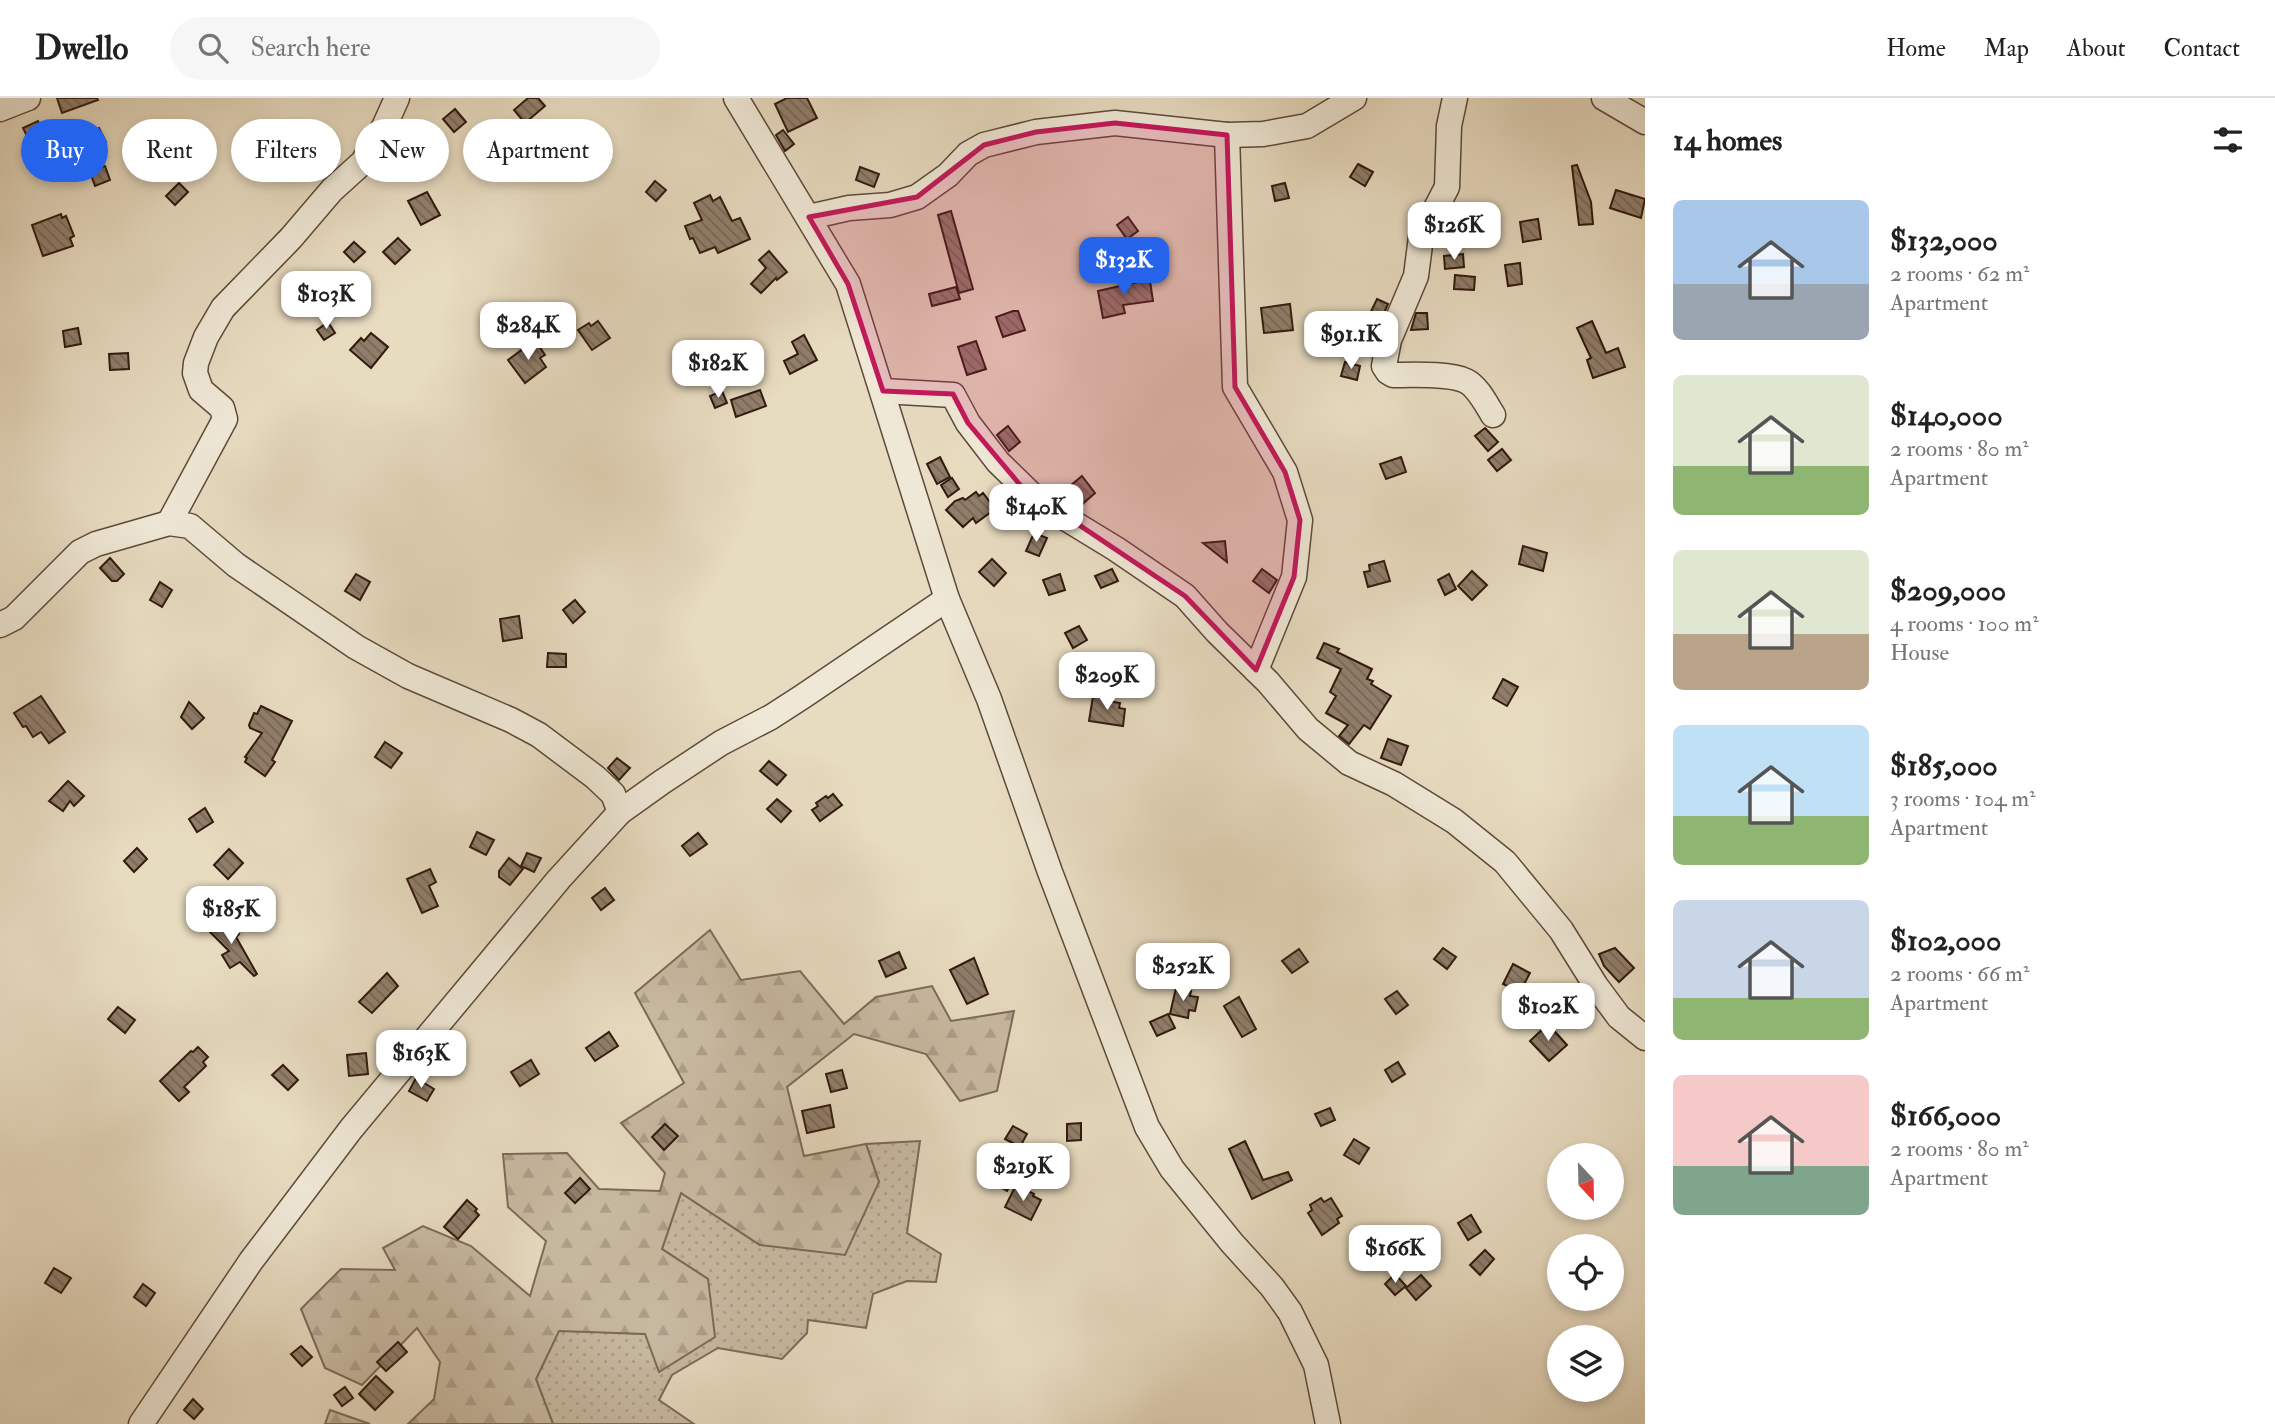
<!DOCTYPE html>
<html lang="en">
<head>
<meta charset="utf-8">
<style>
  :root { --surface:#fff; --page:#f6f6f6; --text:#222; --muted:#767676; --line:#e0e0e0; --accent:#2563eb }
  body { margin:0; font-family:"IM FELL Double Pica",serif; background:var(--page); color:var(--text); height:100vh; display:flex; flex-direction:column; font-size:26px; white-space:nowrap }
  * { box-sizing:border-box; margin:0 }
  p { font-size:23px; color:var(--muted) }
  .icon { flex:none; width:38px; height:38px; fill:none; stroke:currentColor; stroke-width:2; stroke-linecap:round; stroke-linejoin:round }
  .map { position:relative; flex:1; overflow:hidden }
  .details { display:flex; flex-direction:column; background:var(--surface); width:630px }
  .details>* { flex:none }
  .banner { position:absolute; left:21px; top:21px; width:665px; height:63px; display:flex; gap:14px }
  .needle { width:46px; rotate:158deg }
  .buttons { position:absolute; left:1547px; top:1045px; display:grid; gap:14px }
  .buttons a { display:grid; place-items:center; width:77px; height:77px; border-radius:50%; background:var(--surface); box-shadow:0 4px 10px #0003; font-size:35px }
  .price { position:absolute; translate:-50% -60px; padding:0 16px; border-radius:14px; background:#fff; color:#222; font-size:23px; line-height:46px; filter:drop-shadow(0 2px 4px #0008) }
  .price::after { content:''; position:absolute; left:50%; top:42px; width:21px; height:16px; margin-left:-10px; background:inherit; clip-path:polygon(0 0,100% 0,50% 100%) }
  .price.selected { background:var(--accent); color:#fff }
  ul { padding:0; list-style:none }
  li { display:flex; align-items:center; gap:21px; height:175px; padding:0 28px }
  li span { display:grid; place-items:center; flex:none; width:196px; height:140px; border-radius:10px; color:#555 }
  li>.icon { margin-inline-start:auto }
  span .icon { width:84px; height:84px; fill:#fffc; stroke-width:1 }
  li b { font-size:30px }
  h2 { display:flex; justify-content:space-between; align-items:center; height:84px; padding:0 28px; font-size:30px }
  .chip { padding:0 24px; border-radius:32px; background:var(--surface); box-shadow:0 4px 10px #0003; font-size:24px; line-height:63px }
  .chip.selected { background:var(--accent); color:#fff }
  header { display:flex; align-items:center; gap:42px; box-sizing:border-box; height:98px; padding:0 35px; background:var(--surface); border-bottom:2px solid var(--line) }
  header strong { font-size:33px }
  nav { display:flex; gap:38px; margin-inline-start:auto; font-size:24px }
  .search { width:490px; height:63px; background:var(--page); display:flex; align-items:center; gap:18px; box-sizing:border-box; padding:0 24px; border-radius:38px; color:var(--muted); font-size:26px }
  main { display:flex; flex:1; min-height:0 }
  .map>svg:first-child { display:block }
  .grass { fill:url(#grass-dots); stroke:#7c6a58; stroke-width:2 }
  .forest { fill:url(#forest-firs); stroke:#7c6a58; stroke-width:2 }
  .building { fill:url(#building-back-hatch); stroke:#311a0e; stroke-width:2 }
  .lines { fill:none; stroke-linecap:round; stroke-linejoin:round }
  .minor-casing { stroke:#5e4a3a; stroke-width:27 }
  .minor { stroke:#efe8d6; stroke-width:24 }
  .marked { fill:#c2185b; fill-opacity:0.2; stroke:#c2185b; stroke-width:5; stroke-linejoin:round }
</style>
</head>
<body>
<header>
<strong>Dwello</strong>
<div class="search"><svg class="icon" aria-label="search" viewBox="0 0 24 24"><circle cx="10" cy="10" r="6"/><path d="M15 15l6 6"/></svg>Search here</div>
<nav><a>Home</a><a>Map</a><a>About</a><a>Contact</a></nav>
</header>
<main>
<div class="map">
<svg width="1645" height="1326" viewBox="0 0 1645 1326">
  <defs>
    <pattern id="grass-dots" width="8" height="8" patternUnits="userSpaceOnUse" patternTransform="scale(1.75)"><rect width="8" height="8" fill="#c8baa2"/><path d="M2 2h.1M6 6h.1" fill="none" stroke="#ac9f8a" stroke-width="1.8" stroke-linecap="round"/></pattern>
    <pattern id="forest-firs" width="22" height="20" patternUnits="userSpaceOnUse" patternTransform="scale(1.75)"><rect width="22" height="20" fill="#c8baa2"/><path d="M5 1l3.5 6h-7zM16 11l3.5 6h-7z" fill="#ac9f8a"/></pattern>
    <pattern id="building-back-hatch" width="6" height="6" patternUnits="userSpaceOnUse" patternTransform="scale(1.75)"><rect width="6" height="6" fill="#907e6b"/><path d="M-1 5l2 2M0 0l6 6M5-1l2 2" fill="none" stroke="#766656"/></pattern>
  </defs>
  <rect width="100%" height="100%" fill="#e7dbc0"/>
  <filter id="stains"><feTurbulence type="fractalNoise" baseFrequency=".00286" numOctaves="4"/><feColorMatrix values="0 0 0 0 .2 0 0 0 0 .09 0 0 0 0 .02 0 0 0 .5 -.17"/></filter>
  <radialGradient id="worn" r=".72"><stop offset=".6" stop-color="#630" stop-opacity="0"/><stop offset="1" stop-color="#630" stop-opacity=".3"/></radialGradient>
  <!-- grass -->
  <polygon class="grass" points="920,1043 907,1135 941,1156 936,1184 907,1183 873,1196 866,1230 808,1222 807,1235 782,1261 718,1250 672,1277 659,1302 694,1326 553,1326 536,1281 559,1232 645,1236 708,1181 662,1151 681,1095 760,1147 879,1084 866,1046"/>
  <!-- forest -->
  <g class="forest">
    <polygon points="710,832 741,882 800,873 844,926 876,899 932,888 951,923 1014,913 997,993 960,1003 926,956 854,936 787,989 804,1058 866,1046 879,1084 845,1157 760,1147 681,1095 662,1151 708,1181 715,1239 659,1274 645,1236 559,1233 536,1281 553,1326 408,1326 434,1301 440,1264 417,1230 362,1287 325,1270 301,1211 341,1171 395,1172 383,1150 423,1128 471,1148 530,1198 546,1143 508,1109 503,1056 567,1055 599,1091 660,1093 665,1075 621,1025 684,985 635,895"/>
    <polygon points="330,1312 370,1326 325,1326"/>
  </g>
  <!-- building -->
  <g class="building">
    <polygon points="57,0 97,0 98,2 62,15"/>
    <polygon points="528,0 538,0 545,8 525,25 514,12"/>
    <polygon points="787,0 807,0 817,20 788,34 775,6"/>
    <polygon points="455,11 466,24 454,34 443,21"/>
    <polygon points="38,23 55,58 40,65 23,30"/>
    <polygon points="99,30 106,44 93,51 85,37"/>
    <polygon points="783,32 794,46 785,53 776,37"/>
    <polygon points="392,50 402,61 390,71 382,61"/>
    <polygon points="1358,66 1373,74 1365,88 1350,79"/>
    <polygon points="1577,67 1591,104 1593,126 1579,127 1572,68"/>
    <polygon points="105,68 110,82 95,88 90,74"/>
    <polygon points="860,69 879,76 874,89 856,82"/>
    <polygon points="655,83 666,92 656,103 646,94"/>
    <polygon points="179,85 188,94 175,107 166,98"/>
    <polygon points="1285,85 1289,100 1275,103 1272,88"/>
    <polygon points="1616,92 1645,101 1641,120 1610,110"/>
    <polygon points="427,94 440,117 421,127 408,103"/>
    <polygon points="710,97 713,103 720,99 732,123 740,120 750,141 718,155 715,149 700,155 693,140 690,141 685,128 702,122 694,105"/>
    <polygon points="951,113 973,191 959,195 938,117"/>
    <polygon points="61,116 62,120 66,118 74,138 70,140 73,148 43,158 32,127"/>
    <polygon points="1128,119 1138,133 1127,141 1117,127"/>
    <polygon points="1538,121 1541,141 1523,144 1520,124"/>
    <polygon points="398,140 410,152 395,166 383,154"/>
    <polygon points="354,144 365,154 354,164 344,154"/>
    <polygon points="769,153 787,174 777,182 776,180 761,195 751,186 766,170 759,162"/>
    <polygon points="1463,156 1464,169 1445,171 1444,158"/>
    <polygon points="1520,165 1522,186 1508,188 1505,167"/>
    <polygon points="1455,177 1475,179 1474,192 1454,191"/>
    <polygon points="1146,182 1146,184 1150,183 1153,203 1123,207 1125,215 1103,220 1098,193"/>
    <polygon points="956,189 960,201 932,208 929,196"/>
    <polygon points="1377,201 1388,206 1375,236 1363,230"/>
    <polygon points="1290,206 1293,232 1264,235 1261,210"/>
    <polygon points="1013,213 1018,213 1025,232 1003,239 996,219"/>
    <polygon points="1416,215 1427,215 1428,231 1411,232"/>
    <polygon points="598,223 610,240 592,252 578,232 589,225 591,228"/>
    <polygon points="1592,223 1606,255 1618,250 1625,269 1593,280 1587,262 1591,260 1577,230"/>
    <polygon points="328,224 335,235 324,242 317,232"/>
    <polygon points="78,230 81,246 65,249 63,233"/>
    <polygon points="371,235 388,249 371,270 350,252 361,240 364,243"/>
    <polygon points="804,237 817,262 790,276 784,263 798,256 792,244"/>
    <polygon points="535,242 545,257 540,260 546,269 525,285 508,262"/>
    <polygon points="976,243 986,271 967,277 958,249"/>
    <polygon points="128,255 129,271 110,272 109,256"/>
    <polygon points="1345,264 1360,268 1357,282 1341,278"/>
    <polygon points="760,292 766,308 736,319 731,302"/>
    <polygon points="722,293 727,305 715,310 710,298"/>
    <polygon points="1008,328 1020,344 1009,353 997,337"/>
    <polygon points="1485,330 1498,344 1488,353 1475,338"/>
    <polygon points="1502,351 1511,362 1497,373 1488,362"/>
    <polygon points="940,359 950,379 937,386 927,366"/>
    <polygon points="1401,359 1406,374 1386,381 1380,366"/>
    <polygon points="1082,378 1095,395 1078,410 1064,393"/>
    <polygon points="952,380 959,391 948,399 941,387"/>
    <polygon points="976,394 979,398 983,395 995,411 976,425 973,420 963,429 946,412 955,403 963,400 965,402"/>
    <polygon points="1034,435 1047,440 1039,458 1026,453"/>
    <polygon points="1225,443 1227,464 1203,445"/>
    <polygon points="1523,448 1547,455 1543,473 1519,466"/>
    <polygon points="110,460 124,476 117,483 112,483 100,470"/>
    <polygon points="992,461 1006,475 994,488 979,474"/>
    <polygon points="1384,463 1390,483 1368,489 1364,474 1370,473 1369,467"/>
    <polygon points="1112,471 1118,483 1101,490 1095,478"/>
    <polygon points="1262,471 1277,482 1269,495 1253,483"/>
    <polygon points="1472,473 1487,487 1472,502 1458,488"/>
    <polygon points="356,476 370,484 360,502 345,493"/>
    <polygon points="1060,476 1065,492 1049,497 1043,482"/>
    <polygon points="1449,476 1456,491 1445,497 1438,482"/>
    <polygon points="160,484 172,492 162,509 150,502"/>
    <polygon points="575,502 585,514 573,525 563,512"/>
    <polygon points="519,518 522,540 503,543 500,521"/>
    <polygon points="1079,528 1087,542 1073,550 1065,535"/>
    <polygon points="1324,545 1339,551 1337,554 1372,571 1367,581 1373,583 1371,586 1391,598 1370,631 1364,627 1349,646 1339,638 1348,627 1326,615 1336,598 1330,594 1341,571 1317,560"/>
    <polygon points="548,555 566,556 566,569 547,569"/>
    <polygon points="1503,581 1518,589 1507,608 1493,600"/>
    <polygon points="41,598 65,634 49,645 41,634 33,639 26,628 23,629 14,615"/>
    <polygon points="1093,598 1108,600 1108,603 1120,605 1119,610 1125,611 1123,628 1089,623"/>
    <polygon points="189,604 204,620 192,631 181,619"/>
    <polygon points="261,608 292,623 272,662 275,664 265,678 245,664 247,660 245,659 262,635 250,630 249,627 254,615 257,616"/>
    <polygon points="1388,641 1408,648 1401,667 1381,660"/>
    <polygon points="385,644 402,655 391,670 375,659"/>
    <polygon points="617,660 630,670 619,682 608,670"/>
    <polygon points="769,663 786,677 777,687 760,673"/>
    <polygon points="68,683 84,698 74,708 70,703 63,713 49,703"/>
    <polygon points="833,696 842,707 820,723 812,712 818,708 816,705 826,698 828,700"/>
    <polygon points="777,701 791,713 781,724 767,711"/>
    <polygon points="205,710 213,724 197,734 189,721"/>
    <polygon points="477,734 494,742 486,757 470,749"/>
    <polygon points="698,735 707,746 690,758 682,748"/>
    <polygon points="137,750 147,761 134,774 124,763"/>
    <polygon points="229,751 243,765 228,781 214,767"/>
    <polygon points="527,755 541,760 534,774 521,768"/>
    <polygon points="509,760 523,771 510,787 499,779 499,773"/>
    <polygon points="430,771 436,784 429,788 438,808 422,815 407,781"/>
    <polygon points="605,790 614,802 601,812 592,800"/>
    <polygon points="222,820 239,836 236,839 257,876 254,878 240,864 230,870 222,857 229,853 209,833"/>
    <polygon points="1443,850 1456,859 1447,871 1434,861"/>
    <polygon points="1615,850 1634,870 1619,884 1604,868 1599,856"/>
    <polygon points="1299,851 1308,864 1292,875 1282,863"/>
    <polygon points="899,854 906,870 886,879 879,863"/>
    <polygon points="974,860 988,896 967,906 950,872"/>
    <polygon points="1513,866 1530,875 1520,894 1503,886"/>
    <polygon points="387,875 398,888 372,915 359,904"/>
    <polygon points="1176,890 1191,893 1190,898 1198,899 1195,913 1189,912 1188,920 1170,916"/>
    <polygon points="1397,893 1408,907 1396,916 1385,901"/>
    <polygon points="1239,899 1256,931 1242,939 1224,908"/>
    <polygon points="118,909 135,922 125,935 108,921"/>
    <polygon points="1168,916 1175,930 1157,938 1150,924"/>
    <polygon points="1548,926 1567,947 1549,963 1530,943"/>
    <polygon points="609,934 618,948 595,963 586,950"/>
    <polygon points="198,949 208,959 203,964 206,968 184,989 189,994 179,1003 160,983 191,953 193,954"/>
    <polygon points="366,955 368,976 349,978 347,957"/>
    <polygon points="531,962 539,976 520,988 511,974"/>
    <polygon points="1398,964 1405,976 1392,984 1385,972"/>
    <polygon points="283,967 298,982 288,992 272,977"/>
    <polygon points="842,972 847,990 831,994 826,976"/>
    <polygon points="416,980 434,991 427,1003 409,993"/>
    <polygon points="830,1007 834,1029 807,1035 802,1013"/>
    <polygon points="1330,1010 1335,1022 1321,1028 1315,1016"/>
    <polygon points="1081,1025 1081,1042 1067,1043 1067,1026"/>
    <polygon points="665,1026 678,1038 664,1052 652,1039"/>
    <polygon points="1013,1028 1027,1036 1020,1049 1005,1041"/>
    <polygon points="1354,1041 1369,1050 1359,1066 1344,1057"/>
    <polygon points="1245,1043 1263,1082 1288,1074 1292,1082 1252,1101 1229,1051"/>
    <polygon points="1003,1074 1014,1081 1007,1093 995,1086"/>
    <polygon points="580,1080 590,1091 575,1105 565,1095"/>
    <polygon points="1016,1087 1034,1096 1033,1098 1041,1102 1031,1122 1005,1109"/>
    <polygon points="1321,1100 1324,1104 1331,1100 1342,1118 1337,1121 1339,1125 1322,1137 1308,1115 1312,1112 1310,1107"/>
    <polygon points="467,1102 477,1111 475,1113 479,1117 458,1141 444,1129"/>
    <polygon points="1471,1117 1481,1134 1468,1142 1458,1125"/>
    <polygon points="1485,1152 1494,1161 1480,1177 1470,1167"/>
    <polygon points="54,1170 71,1180 61,1195 45,1185"/>
    <polygon points="1395,1176 1406,1188 1395,1197 1385,1186"/>
    <polygon points="1421,1177 1431,1188 1416,1202 1406,1190"/>
    <polygon points="143,1186 155,1195 146,1208 134,1199"/>
    <polygon points="398,1244 407,1254 386,1273 377,1264"/>
    <polygon points="301,1248 312,1259 302,1268 291,1256"/>
    <polygon points="376,1278 393,1294 375,1312 359,1296"/>
    <polygon points="345,1289 353,1300 342,1308 334,1297"/>
    <polygon points="193,1301 203,1311 194,1321 184,1312"/>
  </g>
  <g class="lines">
    <defs>
      <g id="minor">
        <polyline points="736,0 848,186 947,501 989,601 1050,774 1147,1029 1172,1071 1232,1145 1272,1189 1290,1214 1316,1267 1328,1326"/>
        <path d="M1455 0 1449 28 1447 89 1421 139 1416 178 1389 242 1384 268 1388 274 1393 277C1411 277 1450 275 1466 283 1478 289 1486 306 1493 317"/>
        <polyline points="1604,0 1645,24"/>
        <polyline points="0,11 28,0"/>
        <polyline points="1227,37 1235,289 1285,374 1300,422 1294,479 1256,572"/>
        <polyline points="809,119 849,110 890,107 917,99 948,77 968,56 984,47 1036,34 1115,25 1227,37 1263,36 1307,28 1354,0"/>
        <polyline points="883,293 953,297 968,325 998,364 1039,404 1116,451 1185,498 1217,534 1268,584 1308,631 1349,665 1394,686 1454,723 1505,764 1561,832 1596,888 1619,919 1645,940"/>
        <polyline points="169,425 225,321 222,310 201,292 195,275 196,265 206,239 223,210 291,140 332,92 363,64 384,29 397,0"/>
        <polyline points="0,527 14,520 80,454 96,446 169,425 190,428 236,467 356,549 408,578 511,622 539,637 595,679 613,696 620,714"/>
        <polyline points="141,1326 251,1163 351,1031 559,781 620,714 662,684 721,645 771,619 802,599 947,501"/>
      </g>
    </defs>
    <!-- minor casing -->
    <use href="#minor" class="minor-casing"/>
    <!-- minor -->
    <use href="#minor" class="minor"/>
  </g>
  <!-- marked area -->
  <path class="marked" d="M1115 25 1227 37 1235 289 1285 374 1300 422 1294 479 1256 572 1185 498 1021 388 968 325 953 296 883 293 848 186 809 119 917 99 984 47 1036 34Z"/>
  <rect width="100%" height="100%" filter="url(#stains)"/>
  <rect width="100%" height="100%" fill="url(#worn)"/>
</svg>
<div class="buttons">
<a><svg class="needle" viewBox="-14 -14 28 28"><path d="M0-13l5 13h-10z" fill="#e53935"/><path d="M0 13l5-13h-10z" fill="#767676"/></svg></a>
<a><svg class="icon" aria-label="locate" viewBox="0 0 24 24"><circle cx="12" cy="12" r="6"/><path d="M12 2v4M12 18v4M2 12h4M18 12h4"/></svg></a>
<a><svg class="icon" aria-label="layers" viewBox="0 0 24 24"><path d="M12 4l9 5-9 5-9-5zM3 14l9 5 9-5"/></svg></a>
</div>
<b class="price" style="left:1454px;top:164px">$126K</b>
<b class="price selected" style="left:1124px;top:199px">$132K</b>
<b class="price" style="left:326px;top:233px">$103K</b>
<b class="price" style="left:528px;top:264px">$284K</b>
<b class="price" style="left:1351px;top:273px">$91.1K</b>
<b class="price" style="left:718px;top:302px">$182K</b>
<b class="price" style="left:1036px;top:446px">$140K</b>
<b class="price" style="left:1107px;top:614px">$209K</b>
<b class="price" style="left:231px;top:848px">$185K</b>
<b class="price" style="left:1183px;top:905px">$252K</b>
<b class="price" style="left:1548px;top:945px">$102K</b>
<b class="price" style="left:421px;top:992px">$163K</b>
<b class="price" style="left:1023px;top:1105px">$219K</b>
<b class="price" style="left:1395px;top:1187px">$166K</b>
<div class="banner">
<a class="chip selected">Buy</a>
<a class="chip">Rent</a>
<a class="chip">Filters</a>
<a class="chip">New</a>
<a class="chip">Apartment</a>
</div>
</div>
<section class="details">
<h2>14 homes<svg class="icon" aria-label="filters" viewBox="0 0 24 24"><path d="M4 7h16M4 17h16"/><circle cx="9" cy="7" r="2"/><circle cx="15" cy="17" r="2"/></svg></h2>
<ul>
<li><span style="background:linear-gradient(#a9c7e8 60%,#9aa5b1 0)"><svg class="icon" aria-label="home" viewBox="0 0 24 24"><path d="M3 11l9-7 9 7M6 9v11h12V9"/></svg></span><div><b>$132,000</b><p>2 rooms · 62 m²</p><p>Apartment</p></div></li>
<li><span style="background:linear-gradient(#dfe7d0 65%,#8fb573 0)"><svg class="icon" aria-label="home" viewBox="0 0 24 24"><path d="M3 11l9-7 9 7M6 9v11h12V9"/></svg></span><div><b>$140,000</b><p>2 rooms · 80 m²</p><p>Apartment</p></div></li>
<li><span style="background:linear-gradient(#dfe7d0 60%,#b9a48a 0)"><svg class="icon" aria-label="home" viewBox="0 0 24 24"><path d="M3 11l9-7 9 7M6 9v11h12V9"/></svg></span><div><b>$209,000</b><p>4 rooms · 100 m²</p><p>House</p></div></li>
<li><span style="background:linear-gradient(#bfe0f5 65%,#8fb573 0)"><svg class="icon" aria-label="home" viewBox="0 0 24 24"><path d="M3 11l9-7 9 7M6 9v11h12V9"/></svg></span><div><b>$185,000</b><p>3 rooms · 104 m²</p><p>Apartment</p></div></li>
<li><span style="background:linear-gradient(#c9d6e8 70%,#8fb573 0)"><svg class="icon" aria-label="home" viewBox="0 0 24 24"><path d="M3 11l9-7 9 7M6 9v11h12V9"/></svg></span><div><b>$102,000</b><p>2 rooms · 66 m²</p><p>Apartment</p></div></li>
<li><span style="background:linear-gradient(#f6c9c9 65%,#7fa58c 0)"><svg class="icon" aria-label="home" viewBox="0 0 24 24"><path d="M3 11l9-7 9 7M6 9v11h12V9"/></svg></span><div><b>$166,000</b><p>2 rooms · 80 m²</p><p>Apartment</p></div></li>
</ul>
</section>
</main>
</body>
</html>
